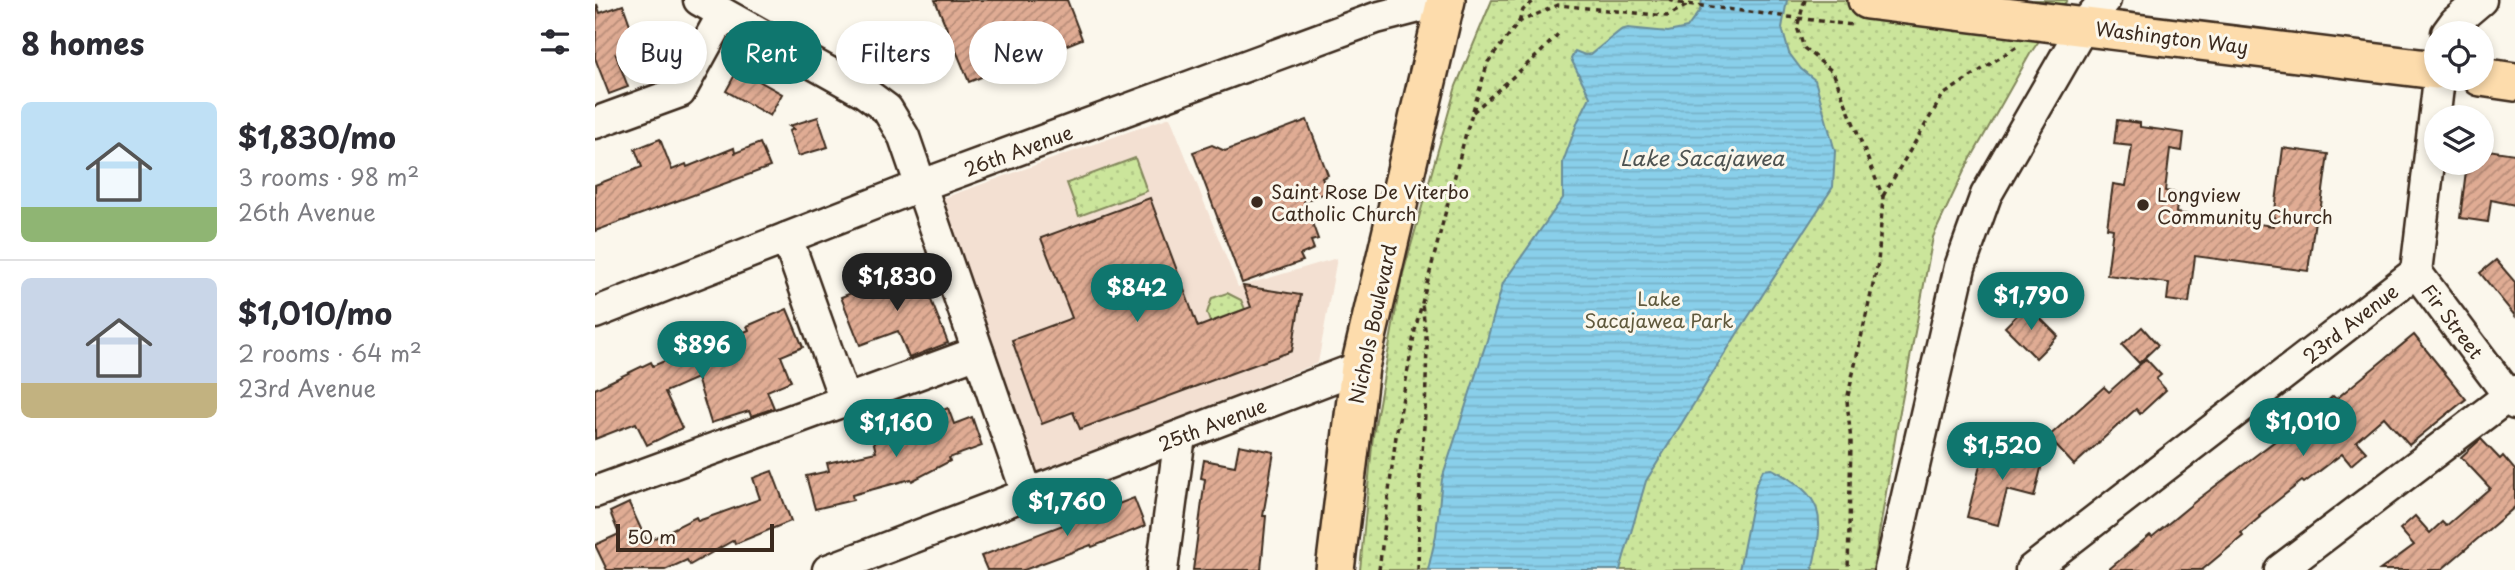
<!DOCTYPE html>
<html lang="en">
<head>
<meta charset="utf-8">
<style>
  :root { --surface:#fff; --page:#f7f7f7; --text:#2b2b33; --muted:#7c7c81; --line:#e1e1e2; --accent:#0f766e }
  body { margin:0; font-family:"Playpen Sans",sans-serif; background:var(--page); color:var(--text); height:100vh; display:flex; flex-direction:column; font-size:26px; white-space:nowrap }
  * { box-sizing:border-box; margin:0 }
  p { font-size:23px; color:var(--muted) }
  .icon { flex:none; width:38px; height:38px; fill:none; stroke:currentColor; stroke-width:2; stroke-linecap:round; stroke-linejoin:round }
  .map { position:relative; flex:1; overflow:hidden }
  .panel { display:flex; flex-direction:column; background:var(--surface); width:595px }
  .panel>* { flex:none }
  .guide { position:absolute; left:21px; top:21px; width:665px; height:63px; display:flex; gap:14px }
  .fabs { position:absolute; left:1829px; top:21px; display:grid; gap:14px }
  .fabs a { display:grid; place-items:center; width:70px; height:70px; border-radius:50%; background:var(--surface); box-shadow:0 4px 10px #0003; font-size:35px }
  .scale { position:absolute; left:21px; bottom:18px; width:158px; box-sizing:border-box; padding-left:7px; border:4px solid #3b2a1e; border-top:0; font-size:19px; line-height:24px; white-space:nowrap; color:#3b2a1e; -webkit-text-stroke:5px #fbf7ec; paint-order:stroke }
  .price { position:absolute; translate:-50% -60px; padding:0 16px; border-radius:24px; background:var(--accent); color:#fff; font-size:23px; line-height:46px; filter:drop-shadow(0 2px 4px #0008) }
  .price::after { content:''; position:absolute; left:50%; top:42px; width:21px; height:16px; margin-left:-10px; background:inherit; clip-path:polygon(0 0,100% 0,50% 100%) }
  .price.on { background:#222; color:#fff }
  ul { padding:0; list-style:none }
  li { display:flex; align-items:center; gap:21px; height:175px; padding:0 21px }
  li+li { border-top:2px solid var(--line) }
  li span { display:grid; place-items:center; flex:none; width:196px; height:140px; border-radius:10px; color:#555 }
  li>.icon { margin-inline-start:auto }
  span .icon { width:84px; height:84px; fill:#fffc; stroke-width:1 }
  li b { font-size:30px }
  h2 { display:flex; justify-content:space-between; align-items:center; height:84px; padding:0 21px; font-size:30px }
  .pill { padding:0 24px; border-radius:32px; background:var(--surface); box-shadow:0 4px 10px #0003; font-size:24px; line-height:63px }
  .pill.on { background:var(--accent); color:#fff }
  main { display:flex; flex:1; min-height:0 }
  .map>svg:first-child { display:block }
  .built { fill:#f3e0d2 }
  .grass { fill:url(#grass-dots); stroke:#83885c; stroke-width:2 }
  .water { fill:url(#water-rules); stroke:#6a8d98; stroke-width:2 }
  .building { fill:url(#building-hatch); stroke:#3b2a1e; stroke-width:2 }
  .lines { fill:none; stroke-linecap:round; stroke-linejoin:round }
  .minor-casing { stroke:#3b2a1e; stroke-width:35 }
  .major-casing { stroke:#3b2a1e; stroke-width:42 }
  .path { stroke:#3b2a1e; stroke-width:3.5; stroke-dasharray:5 5; stroke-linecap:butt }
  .minor { stroke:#fbf7ec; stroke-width:30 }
  .major { stroke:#fddcac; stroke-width:37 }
  .path-bridge { stroke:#3b2a1e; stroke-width:3.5; stroke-dasharray:5 5; stroke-linecap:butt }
  .poi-dot { fill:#3b2a1e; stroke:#fbf7ec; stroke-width:2.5 }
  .labels { text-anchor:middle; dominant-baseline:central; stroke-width:6; stroke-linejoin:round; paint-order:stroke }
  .street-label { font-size:19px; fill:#3b2a1e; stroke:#fbf7ec }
  .poi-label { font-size:19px; fill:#3b2a1e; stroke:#fbf7ec; text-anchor:start }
  .park-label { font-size:19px; fill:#5f593d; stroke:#fbf7ec }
  .water-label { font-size:21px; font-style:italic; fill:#4e5351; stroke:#fbf7ec }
</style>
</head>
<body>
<main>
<section class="panel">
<h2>8 homes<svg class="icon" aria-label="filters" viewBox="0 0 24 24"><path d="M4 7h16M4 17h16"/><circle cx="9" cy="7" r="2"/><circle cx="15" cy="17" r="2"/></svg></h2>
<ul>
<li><span style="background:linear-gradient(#bfe0f5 75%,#8fb573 0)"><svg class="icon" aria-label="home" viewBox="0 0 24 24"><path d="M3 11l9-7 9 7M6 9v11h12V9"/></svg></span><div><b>$1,830/mo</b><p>3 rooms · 98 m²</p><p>26th Avenue</p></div></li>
<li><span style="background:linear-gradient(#c9d6e8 75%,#c2b280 0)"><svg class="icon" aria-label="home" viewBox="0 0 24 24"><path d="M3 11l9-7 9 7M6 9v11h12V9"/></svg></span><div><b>$1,010/mo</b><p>2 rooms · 64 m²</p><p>23rd Avenue</p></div></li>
</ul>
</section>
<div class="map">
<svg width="1920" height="570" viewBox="0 0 1920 570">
  <defs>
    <pattern id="grass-dots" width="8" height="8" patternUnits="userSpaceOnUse" patternTransform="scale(1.75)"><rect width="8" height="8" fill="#cbe59b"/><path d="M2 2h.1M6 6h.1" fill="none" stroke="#afc585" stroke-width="1.8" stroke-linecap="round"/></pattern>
    <pattern id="water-rules" width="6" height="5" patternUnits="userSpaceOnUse" patternTransform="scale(1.75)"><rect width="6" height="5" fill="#89cfea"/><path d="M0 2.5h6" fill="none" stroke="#77b2c8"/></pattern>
    <pattern id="building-hatch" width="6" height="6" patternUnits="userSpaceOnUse" patternTransform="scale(1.75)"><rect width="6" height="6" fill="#e0ac94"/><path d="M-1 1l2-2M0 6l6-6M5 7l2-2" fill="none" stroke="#b78c78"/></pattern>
  </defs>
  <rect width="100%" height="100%" fill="#fbf7ec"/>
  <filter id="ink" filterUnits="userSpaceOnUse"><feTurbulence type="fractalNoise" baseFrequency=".0143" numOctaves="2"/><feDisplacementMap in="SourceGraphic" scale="14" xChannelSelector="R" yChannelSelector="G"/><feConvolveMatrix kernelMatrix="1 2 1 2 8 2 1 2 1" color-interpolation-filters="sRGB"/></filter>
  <g filter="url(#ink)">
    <!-- built -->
    <polygon class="built" points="575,117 643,287 742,258 723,363 421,482 320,208"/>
    <!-- grass -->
    <g class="grass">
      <polygon points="897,0 1472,0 1435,54 1370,169 1338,237 1302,427 1278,570 765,570 778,436 806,281 861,86"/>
      <polygon points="540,158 552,191 484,216 472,183"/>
      <polygon points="632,293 646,300 650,309 615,322 612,313 617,298"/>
    </g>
    <!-- water -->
    <g class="water">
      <polygon points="1107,0 1192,0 1187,28 1194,53 1206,69 1220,80 1240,151 1238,187 1142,334 1051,481 1025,570 833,570 841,535 847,479 892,340 908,283 968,198 968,162 983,121 995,97 976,59 980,51 990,55 996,54 1026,30 1033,28 1073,32 1092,28 1105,10"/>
      <path d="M1177 469C1230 496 1230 515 1217 570H1144L1161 484 1168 470Z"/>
    </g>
    <!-- building -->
    <g class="building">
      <polygon points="340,0 472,0 487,39 442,57 445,62 417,73 414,66 374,82"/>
      <polygon points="2,4 5,13 28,5 44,50 59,28 89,48 69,79 61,82 21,55 33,87 14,94 0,58"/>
      <polygon points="143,69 187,94 175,116 131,91"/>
      <polygon points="223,117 233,147 203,156 194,131 199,129 194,126"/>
      <polygon points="712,120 733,175 727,178 733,192 709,201 723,239 716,241 719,249 705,255 708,261 647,283 598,152 617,145 630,151"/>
      <polygon points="1522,120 1545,123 1545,127 1589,133 1587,151 1575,149 1570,191 1583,193 1581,213 1678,226 1688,148 1733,154 1725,213 1721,213 1713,271 1600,256 1594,303 1572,300 1574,283 1512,275 1518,229 1512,228 1518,184 1531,186 1537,146 1519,144"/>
      <polygon points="65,139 77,170 91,164 92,167 139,148 140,153 165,143 175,167 0,231 0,185 47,167 40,149"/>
      <polygon points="1886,149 1920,154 1920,205 1896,200 1893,222 1865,218 1872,163 1886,163"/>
      <polygon points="555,198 603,327 656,307 648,286 706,295 697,351 485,429 478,412 447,424 417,340 477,318 446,238"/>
      <polygon points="1901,260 1920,282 1920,316 1885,273"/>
      <polygon points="323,267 353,343 314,358 303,331 265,345 246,297"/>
      <polygon points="1432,305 1463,336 1441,358 1410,327"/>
      <polygon points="192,309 208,347 186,356 196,381 172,391 179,408 156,416 154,411 116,423 102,378 70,392 87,428 52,445 41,423 0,439 0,389 56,362 58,366 95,350 97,353 154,330 152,326"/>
      <polygon points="1547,327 1563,345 1544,363 1527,345"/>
      <polygon points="1819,335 1871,399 1814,445 1789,417 1761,441 1771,452 1756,465 1747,454 1709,483 1707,481 1664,515 1665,517 1646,533 1648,536 1607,570 1513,570 1555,535 1557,537 1602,500 1709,419 1710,420 1738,396 1741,399"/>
      <polygon points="1551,359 1566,375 1561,379 1571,390 1545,414 1541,409 1479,465 1453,437 1509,387 1514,392"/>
      <polygon points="353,408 359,424 377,417 387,446 354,458 355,461 317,481 316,479 257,495 258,500 220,509 211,476 234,471 232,463 281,452 278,440 322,427 319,421"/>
      <polygon points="1886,439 1905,459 1908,456 1920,470 1920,507 1846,570 1785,570 1819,545 1805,529 1820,516 1835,533 1847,522 1851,526 1895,488 1866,457"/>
      <polygon points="644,445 679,452 668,516 671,516 666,570 598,570 610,479 606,478 609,460 640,466"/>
      <polygon points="1390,446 1448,460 1439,497 1412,490 1403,525 1372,517"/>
      <polygon points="177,471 196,521 140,544 139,540 95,565 92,560 70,570 12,570 0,545 24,534 15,512 34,503 52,542 101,517 103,521 165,499 158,478"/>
      <polygon points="539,498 550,526 497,547 496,545 429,570 392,570 386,556"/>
    </g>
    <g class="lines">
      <defs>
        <g id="minor">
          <polyline points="104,0 269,92 292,109 309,137 432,493"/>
          <polyline points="1852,33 1860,22 1886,0"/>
          <polyline points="0,123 85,92 128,14"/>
          <polyline points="192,238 250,401"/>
          <polyline points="1821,272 1920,404"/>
          <polyline points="0,313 327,185 781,18 851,0"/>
          <polyline points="0,492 383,352"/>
          <polyline points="233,570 765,367"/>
          <polyline points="567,570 585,436"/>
          <polyline points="1295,570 1365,267 1391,195 1489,25 1510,0"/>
          <polyline points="1436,570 1821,272 1844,79"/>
          <polyline points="1685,570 1920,391"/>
        </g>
        <g id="major">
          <polyline points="1272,0 1841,70"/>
          <polyline points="1886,77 1920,82"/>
          <polyline points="740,570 765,367 851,0"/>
        </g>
      </defs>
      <!-- minor casing -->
      <use href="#minor" class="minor-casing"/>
      <!-- major casing -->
      <use href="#major" class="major-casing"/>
      <!-- path -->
      <g class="path">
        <polyline points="1074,0 1084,3"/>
        <polyline points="1210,0 1202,27 1209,48 1238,72 1288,197 1283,263 1252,400 1256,442 1253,570"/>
        <polyline points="924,22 928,10 940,0"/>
        <polyline points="1241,23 1257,25"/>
        <polyline points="878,112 945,53 964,33"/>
        <polyline points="1288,196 1348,95 1421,47"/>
        <polyline points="784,570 801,436 820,330 871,133 893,62 924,22 963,5 1072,16 1091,6 1092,0"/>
        <polyline points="823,570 825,477 830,414 832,346 827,303"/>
      </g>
      <!-- minor -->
      <use href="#minor" class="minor"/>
      <!-- major -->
      <use href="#major" class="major"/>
      <!-- path-bridge -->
      <polyline class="path-bridge" points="1084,3 1241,23"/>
    </g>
  </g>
  <!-- markers -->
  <g class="poi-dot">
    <circle cx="662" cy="202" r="7"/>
    <circle cx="1548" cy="205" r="7"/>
  </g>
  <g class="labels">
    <!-- street labels -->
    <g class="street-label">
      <text transform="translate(1577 37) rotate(7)">Washington Way</text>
      <text transform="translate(423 150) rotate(-20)">26th Avenue</text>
      <text transform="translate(1858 321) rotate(53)">Fir Street</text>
      <text transform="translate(1755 323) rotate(-38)">23rd Avenue</text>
      <text transform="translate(777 324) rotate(-78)">Nichols Boulevard</text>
      <text transform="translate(617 424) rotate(-21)">25th Avenue</text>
    </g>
    <!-- poi labels -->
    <g class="poi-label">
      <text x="676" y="191">Saint Rose De Viterbo<tspan x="676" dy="22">Catholic Church</tspan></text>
      <text x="1562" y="194">Longview<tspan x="1562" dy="22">Community Church</tspan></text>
    </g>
    <!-- park labels -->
    <g class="park-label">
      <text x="1064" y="298">Lake<tspan x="1064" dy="22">Sacajawea Park</tspan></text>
    </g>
    <!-- water labels -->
    <g class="water-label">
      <text x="1107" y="157">Lake Sacajawea</text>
    </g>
  </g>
</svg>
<div class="fabs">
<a><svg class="icon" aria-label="locate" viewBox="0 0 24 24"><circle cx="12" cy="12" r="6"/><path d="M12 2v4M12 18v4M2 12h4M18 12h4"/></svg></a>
<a><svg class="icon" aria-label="layers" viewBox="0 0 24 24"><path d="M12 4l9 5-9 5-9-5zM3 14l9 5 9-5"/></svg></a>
</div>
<div class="scale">50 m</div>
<b class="price on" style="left:302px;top:313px">$1,830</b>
<b class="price" style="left:542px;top:324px">$842</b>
<b class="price" style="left:1436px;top:332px">$1,790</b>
<b class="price" style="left:107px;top:381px">$896</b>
<b class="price" style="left:1708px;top:458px">$1,010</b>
<b class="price" style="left:301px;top:459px">$1,160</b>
<b class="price" style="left:1407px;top:482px">$1,520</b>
<b class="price" style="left:472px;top:538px">$1,760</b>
<div class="guide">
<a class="pill">Buy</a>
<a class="pill on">Rent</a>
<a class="pill">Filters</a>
<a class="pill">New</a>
</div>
</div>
</main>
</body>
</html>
